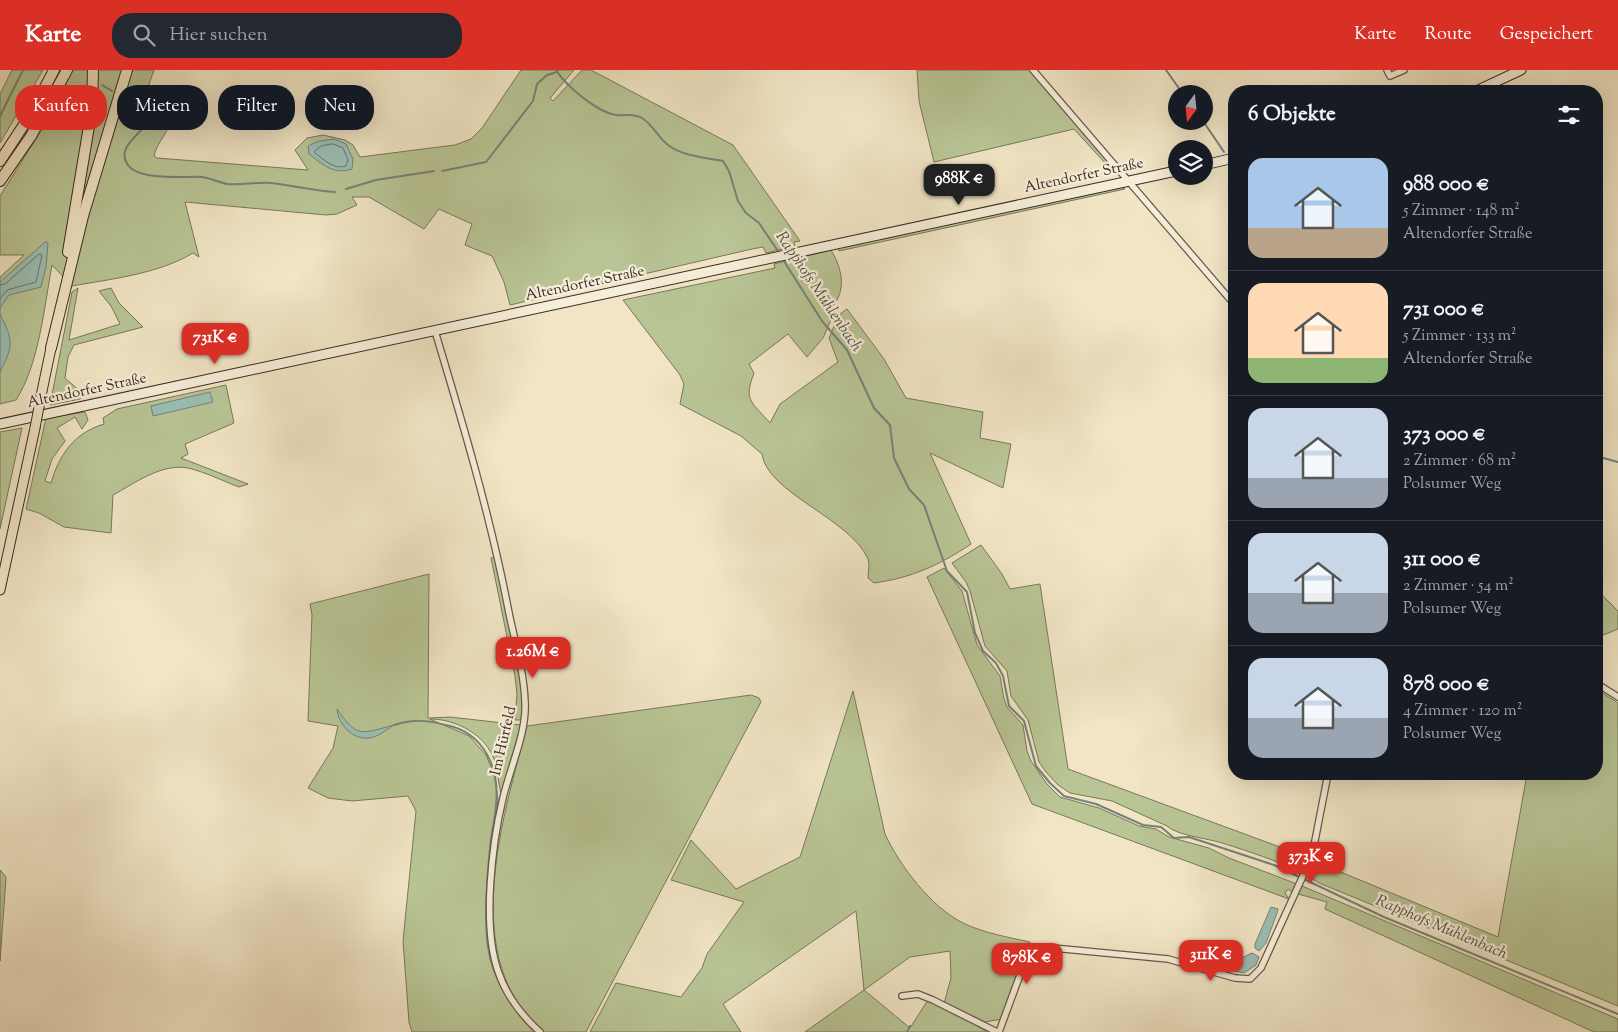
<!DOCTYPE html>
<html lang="de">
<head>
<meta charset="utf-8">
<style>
  :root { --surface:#171b24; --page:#242831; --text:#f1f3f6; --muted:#9ea1a6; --line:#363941; --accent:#d93025 }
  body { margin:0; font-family:"Sorts Mill Goudy",serif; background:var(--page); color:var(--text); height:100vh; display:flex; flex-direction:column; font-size:19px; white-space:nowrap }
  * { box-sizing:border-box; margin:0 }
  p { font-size:16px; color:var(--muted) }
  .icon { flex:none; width:28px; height:28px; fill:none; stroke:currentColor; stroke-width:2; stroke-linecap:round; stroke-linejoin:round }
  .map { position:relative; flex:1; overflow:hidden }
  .details { position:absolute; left:1228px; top:15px; width:375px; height:695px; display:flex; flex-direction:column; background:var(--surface); border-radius:20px; box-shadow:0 5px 20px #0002 }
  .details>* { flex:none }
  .guide { position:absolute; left:15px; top:15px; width:475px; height:45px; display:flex; gap:10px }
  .needle { width:32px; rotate:195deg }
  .fabs { position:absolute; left:1168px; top:15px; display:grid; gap:10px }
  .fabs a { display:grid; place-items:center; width:45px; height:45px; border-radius:50%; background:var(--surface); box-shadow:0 5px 20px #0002; font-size:25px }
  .price { position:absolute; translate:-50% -42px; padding:0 11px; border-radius:10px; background:var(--accent); color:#fff; font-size:16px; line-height:32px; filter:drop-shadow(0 1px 2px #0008) }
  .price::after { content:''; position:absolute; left:50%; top:30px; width:15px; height:11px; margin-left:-8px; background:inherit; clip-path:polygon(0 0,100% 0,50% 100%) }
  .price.active { background:#222; color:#fff }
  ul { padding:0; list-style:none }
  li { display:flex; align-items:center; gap:15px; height:125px; padding:0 20px }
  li+li { border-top:1px solid var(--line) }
  li span { display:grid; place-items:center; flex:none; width:140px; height:100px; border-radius:15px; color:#555 }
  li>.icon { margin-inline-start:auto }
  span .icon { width:60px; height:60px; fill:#fffc; stroke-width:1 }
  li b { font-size:21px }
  h2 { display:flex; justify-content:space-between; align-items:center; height:60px; padding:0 20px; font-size:21px }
  .tag { padding:0 18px; border-radius:20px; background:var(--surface); box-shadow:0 5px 20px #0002; font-size:18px; line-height:45px }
  .tag.active { background:var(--accent); color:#fff }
  header { display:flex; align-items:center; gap:30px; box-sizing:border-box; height:70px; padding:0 25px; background:var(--accent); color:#fff }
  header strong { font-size:24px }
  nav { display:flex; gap:28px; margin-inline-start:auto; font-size:18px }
  .search { width:350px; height:45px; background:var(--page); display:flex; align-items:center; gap:12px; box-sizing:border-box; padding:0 18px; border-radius:20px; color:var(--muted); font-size:19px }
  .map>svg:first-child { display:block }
  .green { fill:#b9c595; stroke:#79785c; fill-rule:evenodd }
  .water { fill:#9bbfb5; stroke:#74837b }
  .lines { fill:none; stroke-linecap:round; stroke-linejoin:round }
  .shore { stroke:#6a746c; stroke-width:1 }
  .stream { stroke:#74837b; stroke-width:2 }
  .street-casing { stroke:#67594c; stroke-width:8 }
  .secondary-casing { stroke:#392a23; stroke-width:11 }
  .primary-casing { stroke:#392a23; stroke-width:11 }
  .highway-casing { stroke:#392a23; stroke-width:12 }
  .street { stroke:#f6eed9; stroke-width:5.5 }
  .secondary { stroke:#f6eed9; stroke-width:9 }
  .primary { stroke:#f1e5c5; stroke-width:9 }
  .highway { stroke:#f1e5c5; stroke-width:10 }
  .primary-bridge-casing { stroke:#392a23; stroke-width:11; stroke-linecap:butt }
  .primary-bridge { stroke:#f1e5c5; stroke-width:9 }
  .labels { text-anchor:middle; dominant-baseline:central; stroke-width:4.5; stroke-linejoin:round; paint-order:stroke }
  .street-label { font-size:15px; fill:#392a23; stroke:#f6eed9 }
  .water-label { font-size:16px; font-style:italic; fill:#524f48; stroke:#f6eed9 }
</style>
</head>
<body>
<header>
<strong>Karte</strong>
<div class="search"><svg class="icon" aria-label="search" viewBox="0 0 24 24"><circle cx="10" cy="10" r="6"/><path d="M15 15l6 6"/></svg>Hier suchen</div>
<nav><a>Karte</a><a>Route</a><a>Gespeichert</a></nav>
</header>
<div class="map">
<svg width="1618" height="962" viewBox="0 0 1618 962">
  <rect width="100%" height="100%" fill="#f1e5c5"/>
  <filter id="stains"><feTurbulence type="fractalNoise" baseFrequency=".004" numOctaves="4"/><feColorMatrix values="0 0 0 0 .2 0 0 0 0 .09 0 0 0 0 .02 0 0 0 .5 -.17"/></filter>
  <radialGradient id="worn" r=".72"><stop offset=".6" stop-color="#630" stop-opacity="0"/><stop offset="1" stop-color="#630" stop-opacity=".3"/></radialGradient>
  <!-- green -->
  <g class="green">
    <polygon points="12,0 43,0 0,73 0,24"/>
    <path d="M73 0H154L148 17 159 28 169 56C165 66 156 75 154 86L157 88 308 100 295 80 307 68 323 65 345 70 353 75 360 87 455 75 471 69 482 58 521 0H574L550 28 553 31 582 0H591L733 75 800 171 794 172 795 176 766 183 763 177 752 179 510 235 504 212 492 186 465 175 472 154 439 139 424 159 369 127H352L357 135 337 144 326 145 185 132 199 187 193 183C158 204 111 209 72 216L52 195C44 238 39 294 16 330L0 334V207L24 185H0V126L46 53Z"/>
    <polygon points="917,0 1029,0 1117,101 1115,104 1074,59 934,92 919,31"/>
    <polygon points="1121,117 1125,119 839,181 838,178"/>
    <path d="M831 180C842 198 847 220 832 237L835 241 823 268 807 287 788 264 749 294 754 303C743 331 752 332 770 353L780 334 838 292 829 268 839 245 847 239 884 289 906 328 983 342 980 368 1011 374 1003 418 930 383 971 474C940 495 911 508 874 513L868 508C868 502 870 494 868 489 851 449 767 423 762 384L741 366 680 334 684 314 680 305 623 230 775 198 774 194Z"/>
    <polygon points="78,218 69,270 120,254 111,236 99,221 111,218 119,233 143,257 74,275 68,287 65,308 82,323 80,329 50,335 72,222"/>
    <path d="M226 315 234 353 185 374 188 384 181 388 248 414 239 417C223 411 205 402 188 398 162 393 135 413 113 425L111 463 64 457 39 443 26 439 46 348 85 342 88 350 82 359 75 347 57 358 65 371 52 389 45 411 51 413C59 385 74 363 104 354L103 348 117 339Z"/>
    <polygon points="22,358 0,459 0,362"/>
    <path d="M981 475 1002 504 1010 519 1040 514 1068 699 1307 787 1302 802C1276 791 1249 781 1222 773 1207 768 1178 766 1167 756L1112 731 1070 723 1058 715 1046 702 1039 692 1028 650 1011 626 1007 601 985 576 970 521 966 512 952 493Z"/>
    <polygon points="496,487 521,612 523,630 521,650 515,650 517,624 515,606 491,488"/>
    <polygon points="944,498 962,521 977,575 1000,606 1004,629 1007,637 1023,655 1027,681 1031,691 1047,714 1060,727 1099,738 1139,756 1156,759 1169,767 1209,778 1229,788 1297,814 1293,823 1288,819 1285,823 1289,829 1032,734 927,507"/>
    <path d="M429 504 428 648 450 647 521 655 501 723C498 713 498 702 495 692 487 665 456 649 430 649L469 666 486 685 494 704 498 729 488 840 491 887 504 921 537 962H412L409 952 403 871 416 741 408 726 352 731 328 728 308 718 333 678 338 656 308 651 312 545 310 534Z"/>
    <polygon points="1596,519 1618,541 1618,559 1596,568"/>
    <polygon points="1596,619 1618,633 1618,936 1319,813 1307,805 1314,791 1498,867 1527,704 1596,704"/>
    <path d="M853 621 885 764C900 796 931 837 963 853 984 863 1007 867 1030 872L1002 949 985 952 973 946 971 952 987 962H805L864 920 856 841 723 934 741 962H590L616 913 681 927 702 898 707 884 744 832 671 810 691 770 736 819 800 787ZM950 881 951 908 943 937 928 930 910 958 864 920 910 887Z"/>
    <path d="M751 625 759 628 761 632 586 962H544C457 891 503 747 527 656Z"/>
    <polygon points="0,800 6,807 0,891"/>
    <polygon points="1302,816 1618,949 1618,962 1594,962 1325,839 1327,832 1298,824"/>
  </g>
  <!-- water -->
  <g class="water">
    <path d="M334 69 346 74 353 89 352 99C334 105 323 95 309 84L308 76 319 71Z"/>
    <polygon points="45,172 48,173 46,197 41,217 9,225 0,238 0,212"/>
    <path d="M0 244C13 270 14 275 0 302Z"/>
    <polygon points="210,322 213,332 153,346 151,336"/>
    <path d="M337 639C357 668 360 664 394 655 386 660 378 667 369 668 352 670 338 654 337 639Z"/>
    <polygon points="1271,837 1278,839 1277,843 1266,873 1259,881 1255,878 1255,874"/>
    <polygon points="1252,883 1259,887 1256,895 1244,903 1235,901 1232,896 1237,890"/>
  </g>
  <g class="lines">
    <!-- shore -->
    <g class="shore">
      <path d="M333 74 343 78 348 90 346 96C334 100 323 89 314 82L321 76Z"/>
      <polyline points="0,215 5,214 39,184 42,185 36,212 7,220 0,229"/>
    </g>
    <!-- stream -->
    <g class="stream">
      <path d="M556 0C566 16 597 42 616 45 625 46 633 43 642 48 652 54 659 68 668 75 682 86 706 88 723 91L729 101 738 131 746 143 759 153 780 184"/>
      <polyline points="1166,0 1183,24"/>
      <polyline points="102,15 112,21"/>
      <path d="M139 32C173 55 109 69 128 95 139 111 185 106 202 107 211 108 219 113 228 114 242 115 256 112 270 113 292 115 313 121 335 122"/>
      <polyline points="0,46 23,0"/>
      <polyline points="1203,51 1224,82"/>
      <polyline points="1233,94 1234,95"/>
      <polyline points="442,101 486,92 533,31 537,14 547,5 557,2"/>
      <polyline points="346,119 376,110 434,101"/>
      <polyline points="782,188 822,251 847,280 874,338 890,355 894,388 909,419 924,435 947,501 967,522 975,563 983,581 996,593 1003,606 1009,636 1024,651 1036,696 1050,713 1064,726 1096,734 1143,755 1161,757 1174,768 1189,767 1274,795 1384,847 1618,944"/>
      <polyline points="1596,386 1618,392"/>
      <path d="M394 655C415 649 425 650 446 655 485 663 500 699 496 736 495 750 491 764 490 778 487 810 484 845 488 877 493 911 512 938 535 962"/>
      <polyline points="907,962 910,956"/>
    </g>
    <defs>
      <g id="street">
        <polyline points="1033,0 1234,234"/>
        <polyline points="1387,0 1390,6 1404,0"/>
        <path d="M435 261C463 354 491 448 509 543 515 572 524 602 525 632 527 662 510 698 503 728 492 774 482 855 498 901 506 925 521 945 540 962"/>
        <polyline points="1596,613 1618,627"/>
        <polyline points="902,926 918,924 933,930 997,962"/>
        <polyline points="999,962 1027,886 1032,879 1043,877 1168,889 1235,908 1250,909 1261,898 1312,786 1328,704"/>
      </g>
      <g id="secondary">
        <polyline points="1476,21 1521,0"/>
        <polyline points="1204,95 1234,88"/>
        <polyline points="0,354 1176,101"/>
      </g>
      <g id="primary">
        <polyline points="41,326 51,278"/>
        <polyline points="0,520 35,358"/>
      </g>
      <g id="highway">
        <polyline points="0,91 31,44 54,0"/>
        <polyline points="0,111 31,66 67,0"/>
        <polyline points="68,182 92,38 93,0"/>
        <polyline points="51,278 83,146 127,0"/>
      </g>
    </defs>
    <!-- street casing -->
    <use href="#street" class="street-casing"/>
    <!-- secondary casing -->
    <use href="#secondary" class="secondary-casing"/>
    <!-- primary casing -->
    <use href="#primary" class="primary-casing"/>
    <!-- highway casing -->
    <use href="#highway" class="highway-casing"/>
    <!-- street -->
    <use href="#street" class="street"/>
    <!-- secondary -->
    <use href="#secondary" class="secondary"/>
    <!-- primary -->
    <use href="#primary" class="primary"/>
    <!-- highway -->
    <use href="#highway" class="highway"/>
    <defs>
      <polyline id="primary-bridge" points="35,358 41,326"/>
    </defs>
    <!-- primary-bridge casing -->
    <use href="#primary-bridge" class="primary-bridge-casing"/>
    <!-- primary-bridge -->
    <use href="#primary-bridge" class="primary-bridge"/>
  </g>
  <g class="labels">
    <!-- street labels -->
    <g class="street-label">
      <text transform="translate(1084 106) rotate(-12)">Altendorfer Straße</text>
      <text transform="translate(585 214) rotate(-12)">Altendorfer Straße</text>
      <text transform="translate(87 321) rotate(-12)">Altendorfer Straße</text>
      <text transform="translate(504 671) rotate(-77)">Im Hürfeld</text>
    </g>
    <!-- water labels -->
    <g class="water-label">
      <text transform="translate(818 222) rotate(56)">Rapphofs Mühlenbach</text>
      <text transform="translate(1441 858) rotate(23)">Rapphofs Mühlenbach</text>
    </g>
  </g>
  <rect width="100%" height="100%" filter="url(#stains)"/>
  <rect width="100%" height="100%" fill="url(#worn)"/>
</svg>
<div class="fabs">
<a><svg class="needle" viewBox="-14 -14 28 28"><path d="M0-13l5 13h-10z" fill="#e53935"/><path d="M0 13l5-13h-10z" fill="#9ea1a6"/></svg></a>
<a><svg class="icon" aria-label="layers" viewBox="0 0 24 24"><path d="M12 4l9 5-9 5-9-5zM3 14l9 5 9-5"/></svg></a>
</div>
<b class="price active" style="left:959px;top:136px">988K €</b>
<b class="price" style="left:215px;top:295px">731K €</b>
<b class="price" style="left:533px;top:609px">1.26M €</b>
<b class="price" style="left:1311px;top:814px">373K €</b>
<b class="price" style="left:1211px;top:912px">311K €</b>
<b class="price" style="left:1027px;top:915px">878K €</b>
<div class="guide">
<a class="tag active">Kaufen</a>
<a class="tag">Mieten</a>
<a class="tag">Filter</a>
<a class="tag">Neu</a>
</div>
<section class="details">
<h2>6 Objekte<svg class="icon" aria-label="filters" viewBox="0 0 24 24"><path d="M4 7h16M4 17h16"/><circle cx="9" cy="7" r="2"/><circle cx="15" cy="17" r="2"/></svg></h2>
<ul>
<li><span style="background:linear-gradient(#a9c7e8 70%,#b9a48a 0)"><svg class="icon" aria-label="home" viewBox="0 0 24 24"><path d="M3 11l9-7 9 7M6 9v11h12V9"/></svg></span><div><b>988 000 €</b><p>5 Zimmer · 148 m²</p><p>Altendorfer Straße</p></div></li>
<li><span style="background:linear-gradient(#ffd9b3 75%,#8fb573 0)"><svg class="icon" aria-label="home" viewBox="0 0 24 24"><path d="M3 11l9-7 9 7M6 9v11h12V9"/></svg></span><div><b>731 000 €</b><p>5 Zimmer · 133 m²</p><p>Altendorfer Straße</p></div></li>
<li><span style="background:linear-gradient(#c9d6e8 70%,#9aa5b1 0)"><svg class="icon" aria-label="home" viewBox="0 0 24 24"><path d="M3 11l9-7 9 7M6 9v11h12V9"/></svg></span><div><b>373 000 €</b><p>2 Zimmer · 68 m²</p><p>Polsumer Weg</p></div></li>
<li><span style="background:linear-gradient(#c9d6e8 60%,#9aa5b1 0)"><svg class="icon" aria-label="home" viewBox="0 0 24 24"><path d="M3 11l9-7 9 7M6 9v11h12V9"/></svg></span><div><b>311 000 €</b><p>2 Zimmer · 54 m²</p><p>Polsumer Weg</p></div></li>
<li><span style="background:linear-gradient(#c9d6e8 60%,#9aa5b1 0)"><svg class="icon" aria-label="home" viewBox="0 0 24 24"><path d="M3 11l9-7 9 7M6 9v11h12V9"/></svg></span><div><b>878 000 €</b><p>4 Zimmer · 120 m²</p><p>Polsumer Weg</p></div></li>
</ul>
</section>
</div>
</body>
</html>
